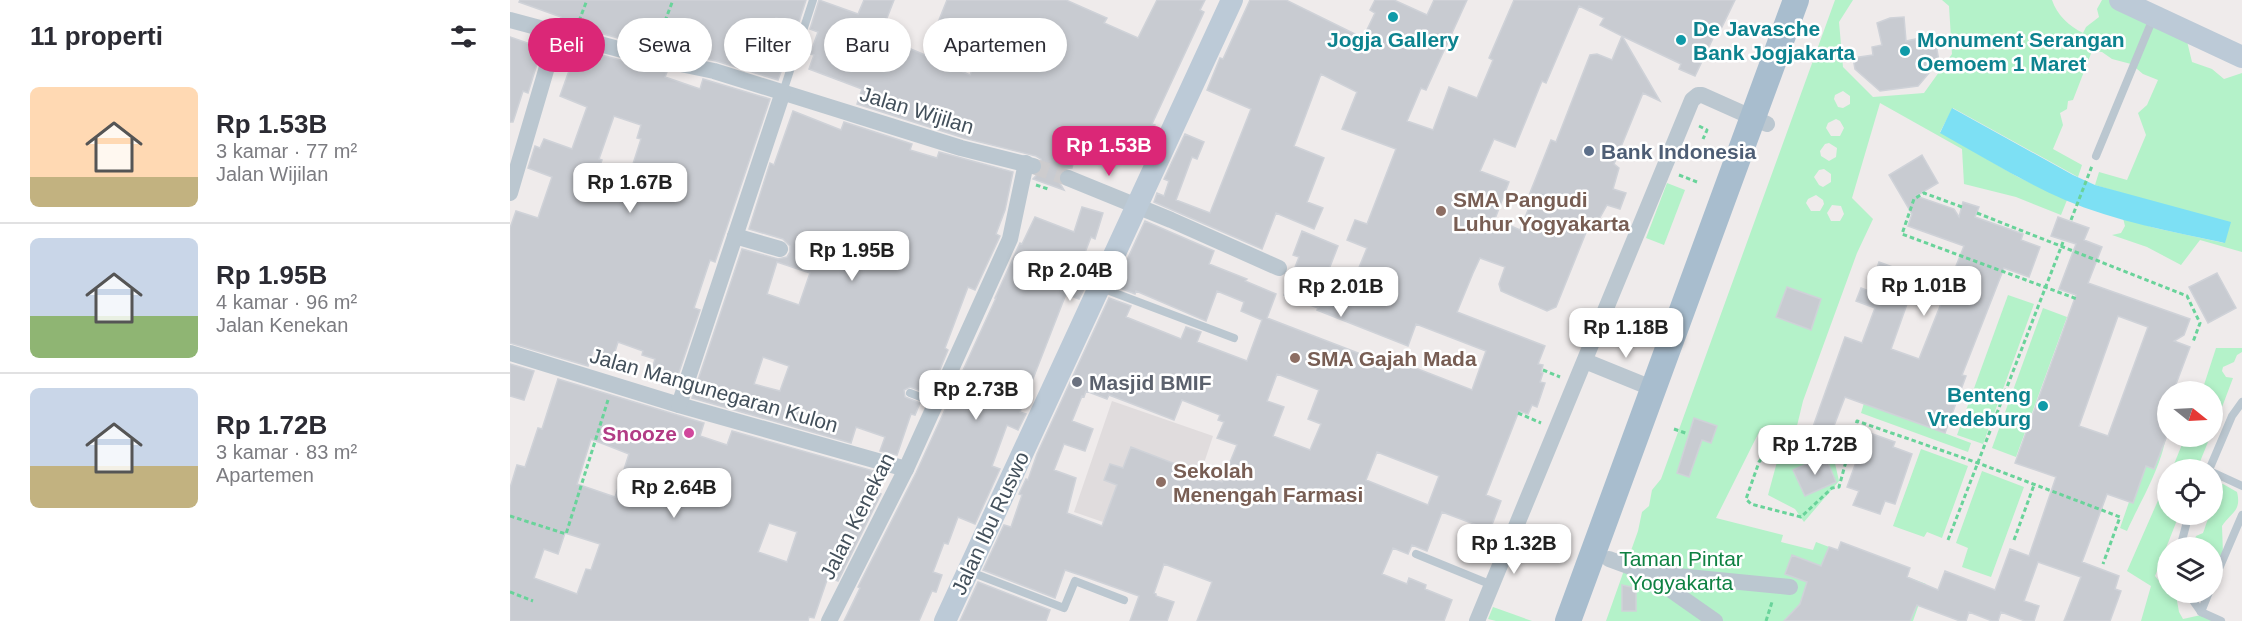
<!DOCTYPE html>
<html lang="id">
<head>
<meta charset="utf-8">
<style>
  :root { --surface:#fff; --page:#f2f2f3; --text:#2b2b33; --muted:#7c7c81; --line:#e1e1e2; --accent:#db2777 }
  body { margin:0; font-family:Arial,sans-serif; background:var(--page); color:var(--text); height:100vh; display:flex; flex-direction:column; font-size:22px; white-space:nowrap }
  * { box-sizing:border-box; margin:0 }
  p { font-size:20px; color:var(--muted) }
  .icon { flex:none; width:33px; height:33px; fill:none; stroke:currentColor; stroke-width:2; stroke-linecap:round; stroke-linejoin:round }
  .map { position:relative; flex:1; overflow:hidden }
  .panel { display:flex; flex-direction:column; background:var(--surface); width:510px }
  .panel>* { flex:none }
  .top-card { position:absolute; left:18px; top:18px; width:570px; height:54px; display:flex; gap:12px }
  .needle { width:39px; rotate:108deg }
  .controls { position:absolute; left:1647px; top:381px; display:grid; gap:12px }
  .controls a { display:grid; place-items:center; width:66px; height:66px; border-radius:50%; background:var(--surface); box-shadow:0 3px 9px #0003; font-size:30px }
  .price { position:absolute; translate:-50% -51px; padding:0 14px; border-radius:12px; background:#fff; color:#222; font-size:20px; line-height:39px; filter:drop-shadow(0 2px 3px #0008) }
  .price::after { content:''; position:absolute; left:50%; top:36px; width:18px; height:14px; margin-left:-9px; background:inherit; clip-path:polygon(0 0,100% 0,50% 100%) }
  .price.active { background:var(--accent); color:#fff }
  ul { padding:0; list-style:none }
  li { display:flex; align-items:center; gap:18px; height:150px; padding:0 30px }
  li+li { border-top:2px solid var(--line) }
  li span { display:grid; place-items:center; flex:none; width:168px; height:120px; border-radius:9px; color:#555 }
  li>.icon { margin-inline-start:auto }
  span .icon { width:72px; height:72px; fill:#fffc; stroke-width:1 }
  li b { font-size:26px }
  h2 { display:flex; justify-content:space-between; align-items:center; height:72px; padding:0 30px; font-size:26px }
  .pill { padding:0 21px; border-radius:27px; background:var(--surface); box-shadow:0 3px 9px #0003; font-size:21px; line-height:54px }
  .pill.active { background:var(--accent); color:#fff }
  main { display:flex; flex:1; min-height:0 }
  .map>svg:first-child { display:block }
  .education { fill:#e0dcdd }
  .green { fill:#b4f2c9; fill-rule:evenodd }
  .water { fill:#7de0f4 }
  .building { fill:#c8cbd1; stroke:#cfd2d8; stroke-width:1.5; fill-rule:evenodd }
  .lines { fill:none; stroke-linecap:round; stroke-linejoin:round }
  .street-tunnel { stroke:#cdccce; stroke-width:16; stroke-dasharray:16 8; stroke-linecap:butt }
  .path { stroke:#69d39a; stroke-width:3; stroke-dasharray:4.5 3; stroke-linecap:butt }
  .lane { stroke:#bbc7d0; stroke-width:8 }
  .street { stroke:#bbc7d0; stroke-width:16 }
  .secondary { stroke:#bccad7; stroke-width:22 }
  .primary { stroke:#a8bdce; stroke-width:26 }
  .culture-dot { fill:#0f9aa8; stroke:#fff; stroke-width:2 }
  .service-dot { fill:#5c6f8a; stroke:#fff; stroke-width:2 }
  .education-dot { fill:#8d6e63; stroke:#fff; stroke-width:2 }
  .worship-dot { fill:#6b7280; stroke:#fff; stroke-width:2 }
  .hotel-dot { fill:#d1479c; stroke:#fff; stroke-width:2 }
  .labels { text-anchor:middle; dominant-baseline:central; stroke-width:5; stroke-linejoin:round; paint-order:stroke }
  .culture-label { font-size:21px; font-weight:bold; fill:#0d838f; stroke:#fff; text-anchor:start }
  .street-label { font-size:21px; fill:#43505b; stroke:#fff }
  .service-label { font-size:21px; font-weight:bold; fill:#4e5e75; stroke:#fff; text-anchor:start }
  .education-label { font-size:21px; font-weight:bold; fill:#785e54; stroke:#fff; text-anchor:start }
  .worship-label { font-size:21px; font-weight:bold; fill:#5b616d; stroke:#fff; text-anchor:start }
  .hotel-label { font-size:21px; font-weight:bold; fill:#b23c85; stroke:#fff; text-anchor:end }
  .park-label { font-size:21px; fill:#0e8142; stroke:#fff }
</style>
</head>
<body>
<main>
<section class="panel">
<h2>11 properti<svg class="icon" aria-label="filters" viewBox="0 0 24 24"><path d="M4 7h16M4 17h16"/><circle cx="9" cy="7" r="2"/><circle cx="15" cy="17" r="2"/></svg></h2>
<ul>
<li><span style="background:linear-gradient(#ffd9b3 75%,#c2b280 0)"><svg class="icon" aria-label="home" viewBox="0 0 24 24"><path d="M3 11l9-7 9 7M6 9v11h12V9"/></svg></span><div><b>Rp 1.53B</b><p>3 kamar · 77 m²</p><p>Jalan Wijilan</p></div></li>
<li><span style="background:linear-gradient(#c9d6e8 65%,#8fb573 0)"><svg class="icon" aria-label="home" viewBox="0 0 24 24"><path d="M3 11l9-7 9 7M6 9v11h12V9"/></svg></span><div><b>Rp 1.95B</b><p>4 kamar · 96 m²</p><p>Jalan Kenekan</p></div></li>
<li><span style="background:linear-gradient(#c9d6e8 65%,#c2b280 0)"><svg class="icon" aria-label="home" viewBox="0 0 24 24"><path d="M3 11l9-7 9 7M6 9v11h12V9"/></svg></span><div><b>Rp 1.72B</b><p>3 kamar · 83 m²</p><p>Apartemen</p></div></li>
</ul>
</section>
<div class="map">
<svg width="1732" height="621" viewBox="0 0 1732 621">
  <rect width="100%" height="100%" fill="#efebeb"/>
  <!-- education -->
  <polygon class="education" points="602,401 703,436 692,469 765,494 738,572 564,512"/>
  <!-- green -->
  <g class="green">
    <path d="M1325 0H1343L1329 22 1333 67 1363 97 1414 93 1442 54 1439 6 1432 0H1542C1547 15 1559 26 1573 33L1576 27 1589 17 1587 9 1592 0H1605L1676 37 1682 62 1702 69 1714 79 1732 73V252L1690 240 1671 265 1637 247 1602 235 1611 233 1615 226 1613 218 1645 228 1714 243 1642 202 1585 185 1589 172 1617 180 1636 135 1628 113 1637 105 1648 80 1633 74 1621 64 1602 59 1592 52 1582 51 1563 100 1558 101 1557 109 1550 113 1553 125 1543 149 1572 165 1568 177 1443 108 1430 132 1508 177 1557 200 1551 215 1506 197 1454 184 1452 149 1370 103 1342 198 1363 219 1347 253 1293 401 1286 430 1251 428 1206 518 1273 535 1271 542 1303 550 1306 542 1416 584 1403 621H1096L1128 531 1132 512 1139 506 1142 490 1151 479ZM1333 91 1340 96V104L1333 108 1328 107 1324 99 1325 95ZM1326 119 1330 121 1334 128 1330 136H1321L1316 128 1318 123ZM1319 143 1327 148 1326 157 1319 161 1311 156 1310 151 1315 144ZM1314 169 1321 174V182L1313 187 1309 185 1304 177 1309 170ZM1306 195 1313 200 1314 204 1310 211H1301L1296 203 1298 199ZM1322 205 1331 206 1334 214 1330 221H1321L1317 213Z"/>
    <polygon points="1157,183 1175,190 1154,245 1136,238"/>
    <polygon points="1498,295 1524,304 1473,444 1447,435"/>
    <polygon points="1533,308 1557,317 1506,457 1482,448"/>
    <polygon points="1706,348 1732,348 1732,352 1727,355 1724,362 1713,367 1712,371 1716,377 1723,378 1703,431 1702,392 1692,391"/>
    <polygon points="1354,403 1461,443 1458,452 1351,413"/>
    <path d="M1657 420C1658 458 1632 497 1617 531L1610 528 1619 502 1623 503 1636 466 1644 469 1654 442Z"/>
    <polygon points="1675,437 1700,437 1687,469 1662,469"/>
    <polygon points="1271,447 1322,450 1329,481 1294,522 1285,509 1258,495"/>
    <polygon points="1411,449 1458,466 1432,538 1417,532 1414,537 1383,526"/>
    <polygon points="1472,471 1514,487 1481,577 1452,567 1458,548 1446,543"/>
    <polygon points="1657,480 1658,514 1669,515 1645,576 1658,592 1666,595 1669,612 1673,619 1691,615 1703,621 1631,621 1641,586 1617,571"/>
    <path d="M1713 484 1727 492C1732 512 1720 513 1712 526L1713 554 1703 580 1702 548H1682L1686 536 1693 533C1695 529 1696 522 1699 518 1708 506 1711 509 1706 492L1710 485Z"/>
    <polygon points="983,607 1022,621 986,621 978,619"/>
  </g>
  <!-- water -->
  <path class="water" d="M1442 108 1563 175 1585 185 1721 222 1715 243C1662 232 1605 221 1555 200 1512 181 1471 156 1430 133Z"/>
  <!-- building -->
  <g class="building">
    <polygon points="10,0 296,0 288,25 266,18 252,63 272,69 268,80 206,61 144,48 79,30 50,20 51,17 9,2"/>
    <path d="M309 0 348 14 354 0H384L370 36 415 55 437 0H556L597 18 594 23 628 38 647 0H695L690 10 694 12 642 124 645 125 638 141 635 140 624 164 567 137 555 162 563 164 562 168 552 169 548 175V180L554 190 523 179 533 168 531 159 526 156 454 138 347 104 352 89 299 69 304 55 300 54 308 32 300 29ZM446 21 484 38 471 66 465 63 460 75 429 61Z"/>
    <path d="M740 0H776L853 38 865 13 860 10 865 0H884L917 15 924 0H957L916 90 911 88 897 121 923 130 939 87 967 98 983 60 979 58 1004 0H1225L1209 33 1206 32 1185 76 1169 69 1171 64 1112 36 1150 101 1133 93 1104 164 1109 168 1103 189 1116 193 1110 209 1097 205 1088 221H1085L1083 226 1079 225 1046 307 1037 311 991 291 989 284 995 267 970 258 963 273 947 312 1035 346 1028 364 1033 365 1031 372 1033 373 1030 382 1035 383 1027 407 1022 405 1018 414 1009 411 976 495 991 501 980 530 932 512 917 551 902 545 898 554 883 548 872 574 897 584 899 578 916 585 915 589 942 600 934 621H687L702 582 654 564 644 593 646 594V596L664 602 657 621H620L629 596 573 576 555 570 545 598 473 570 494 525 501 527 512 495 509 494 516 479 518 480 527 454 599 298 621 306 616 317 671 339 676 327 691 332 687 342 737 361 752 320 731 311 734 302 707 291 696 321 626 291 625 294 605 286 635 221 704 251 699 264 737 279 735 281 766 294 757 318 887 368 890 362 962 390 976 351 906 324 898 346 807 310 808 308 774 295 789 257 783 255 792 231 828 246 816 277 841 287 857 248 837 240 845 220 857 224 886 149 832 129 847 92 811 74 784 146 814 158 797 202 813 208 804 229 766 213 752 249 644 202 647 193 654 196 659 181 654 179 675 134 694 142 687 159 682 157 666 200 700 213 741 109 697 90 710 58 713 59ZM1069 6 1094 18 1090 25 1112 36 1102 60 1087 54 1080 55 1046 142 1041 140 1018 198 1022 200 1010 230 985 219 999 182 970 171 984 139 1005 147 1032 81 1036 83ZM767 374 809 390 798 419 811 424 800 450 763 436 774 407 757 401ZM576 391 597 399 599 395 664 420 672 400 710 415 708 420 714 422 707 438 727 445 712 482 621 447 613 468 600 464 594 480 607 485 592 526 557 513 566 478 544 470 554 444 575 451 583 429 562 421 572 396 574 397ZM867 452 929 476 918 505 856 480Z"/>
    <polygon points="1394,17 1396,41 1406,39 1407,47 1426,44 1429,61 1408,86 1370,91 1345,69 1343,58 1363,55 1362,47 1372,45 1367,23 1380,18"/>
    <polygon points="0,37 32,48 18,93 13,91 3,122 0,122"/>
    <path d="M72 50 157 72 155 77 190 89 193 79 260 99 205 262 200 260 184 308 190 310 165 384 140 376 145 359 132 355 133 351 108 342 103 358 83 351 78 366 0 343V228L6 211 28 218 42 177 18 168 25 146 30 148 34 139 62 149 77 107 50 96 65 54 70 56ZM104 116 131 125 127 138 131 139 112 198 82 187 92 160 89 159Z"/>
    <path d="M283 111 331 130 334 122 402 144 400 150 427 158 429 152 503 172 495 210 486 234 490 236 465 290 458 287 435 348 438 350 428 374 422 371 414 392 400 387 394 390 395 397 410 403 405 415 401 414 387 455 370 451 375 437 346 427 341 443 182 398 232 249 268 259 277 257 280 252V246L273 239 239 229 260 163 264 165ZM267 262 300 273 289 305 257 294ZM253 357 279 366 270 391 244 384Z"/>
    <polygon points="1412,155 1428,183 1406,196 1444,209 1449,217 1453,202 1469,207 1465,217 1513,234 1511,240 1530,247 1519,277 1494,268 1452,375 1456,376 1435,433 1335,397 1317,444 1299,438 1335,337 1352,343 1365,308 1346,301 1351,288 1359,291 1369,262 1407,276 1381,349 1409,359 1454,246 1398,226 1402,214 1379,175"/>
    <polygon points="572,207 593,213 585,239 581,237 568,271 577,274 573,284 576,285 569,299 556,294 510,412 516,414 508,430 497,425 482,466 490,469 465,524 448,517 438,544 434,543 423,572 432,575 426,592 422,591 409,621 334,621 350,588 348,587 406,473 486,298 485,298 510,243 512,244 525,217 564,232"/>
    <path d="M1548 217 1579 228 1574 240 1592 247 1578 283 1680 319 1674 335 1664 341 1680 347 1663 392H1658V433L1644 469 1636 466 1623 503 1597 494 1572 562 1609 576 1605 589 1611 591 1600 621H1554L1571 577 1528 562 1514 601 1529 606 1524 621H1515L1491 612 1488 621H1482L1459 612 1456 621H1450L1407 605 1400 621H1274L1290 604 1297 582 1275 574 1282 555 1311 566 1319 547 1328 550 1331 542 1400 568 1397 577 1428 590 1435 571 1485 590 1500 549 1519 556 1546 477 1505 463 1566 295 1549 289 1566 244 1541 236ZM1608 316 1638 327 1598 436 1569 426Z"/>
    <polygon points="1707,273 1726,308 1698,323 1679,287"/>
    <polygon points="1277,287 1311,299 1301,330 1266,317"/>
    <polygon points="0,364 24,371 14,400 0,396"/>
    <path d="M48 379 194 423 190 436 217 445 222 431 374 474 368 493 371 494 328 581 318 577 304 618 299 617 298 621H0V488L7 465 15 467 28 428 32 429ZM81 439 119 454 105 497 67 484ZM259 523 287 532 277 562 248 552ZM55 533 90 544 81 570 76 569 67 594 24 578 34 549 48 554Z"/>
    <polygon points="1184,418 1207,426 1201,443 1192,440 1179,477 1167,473"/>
    <polygon points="1357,432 1385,442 1383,447 1402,454 1385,504 1375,501 1370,514 1343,505 1349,491 1337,487"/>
    <polygon points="1315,456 1326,482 1295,496 1283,470"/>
    <polygon points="468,582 540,610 536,621 450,621"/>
    <polygon points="1112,585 1126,588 1126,611 1112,611"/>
  </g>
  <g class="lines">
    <!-- street-tunnel -->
    <polyline class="street-tunnel" points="523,166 558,178"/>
    <!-- path -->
    <g class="path">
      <polyline points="69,21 77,0"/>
      <polyline points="147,42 163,0"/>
      <polyline points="1189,126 1197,130 1193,139"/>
      <polyline points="1169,175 1187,182"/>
      <polyline points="526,185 538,189"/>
      <polyline points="1452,207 1414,193 1404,199 1392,234 1567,299"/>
      <polyline points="1467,213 1677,296 1690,323 1683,342"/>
      <polyline points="1561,220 1582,166"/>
      <polyline points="1033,370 1050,377"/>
      <polyline points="1008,413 1031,423"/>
      <polyline points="1164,429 1178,434"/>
      <polyline points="1256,453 1249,462 1236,499 1241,504 1291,517 1322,488 1329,487 1347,421 1468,463 1610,517 1593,564"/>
      <polyline points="0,516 56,534 98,400"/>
      <polyline points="1438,540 1553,242"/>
      <polyline points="1504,540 1524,485"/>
      <polyline points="0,592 23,601"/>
      <polyline points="1256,621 1262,602"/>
    </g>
    <!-- lane -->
    <g class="lane">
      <polyline points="273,92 303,0"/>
      <polyline points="1586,156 1644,16"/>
      <polyline points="589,287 724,338"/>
      <polyline points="400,393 426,403"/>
      <polyline points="1699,470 1722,416 1732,402"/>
      <polyline points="1702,472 1732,486"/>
      <polyline points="1670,548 1679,514"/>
      <polyline points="906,554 982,585"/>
      <polyline points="458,571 554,608 565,581 614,600"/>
      <polyline points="1702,585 1732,515"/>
      <polyline points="1677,592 1691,612 1711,621"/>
      <polyline points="1691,612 1699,592"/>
    </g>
    <!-- street -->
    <g class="street">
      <polyline points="0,20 142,58 204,71 451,148 523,166"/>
      <polyline points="558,178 661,220 769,268"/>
      <polyline points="0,193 47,33"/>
      <polyline points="225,236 270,249"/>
      <polyline points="0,353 169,405 396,469"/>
      <polyline points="1075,361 1144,389"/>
      <polyline points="169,405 273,92"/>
      <polyline points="1099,559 1137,573 1280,587"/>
      <polyline points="1138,574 1205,621"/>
      <polyline points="319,621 396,469 500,239 516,163"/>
      <polyline points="967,621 1182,100 1188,95 1192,95 1257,124"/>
    </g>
    <!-- secondary -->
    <g class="secondary">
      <polyline points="1610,0 1732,57"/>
      <polyline points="435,621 722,0"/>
    </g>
    <!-- primary -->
    <polyline class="primary" points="1058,621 1286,0"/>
  </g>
  <!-- markers -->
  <g class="culture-dot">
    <circle cx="883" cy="17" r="6"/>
    <circle cx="1171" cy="40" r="6"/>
    <circle cx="1395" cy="51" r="6"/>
    <circle cx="1533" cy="406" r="6"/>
  </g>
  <circle class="service-dot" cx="1079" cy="151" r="6"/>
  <g class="education-dot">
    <circle cx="931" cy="211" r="6"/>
    <circle cx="785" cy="358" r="6"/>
    <circle cx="651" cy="482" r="6"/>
  </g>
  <circle class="worship-dot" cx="567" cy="382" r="6"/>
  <circle class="hotel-dot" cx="179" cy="433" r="6"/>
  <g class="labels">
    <!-- culture labels -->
    <g class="culture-label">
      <text x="1183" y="28">De Javasche<tspan x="1183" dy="24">Bank Jogjakarta</tspan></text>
      <text x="883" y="39" text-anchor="middle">Jogja Gallery</text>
      <text x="1407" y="39">Monument Serangan<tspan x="1407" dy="24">Oemoem 1 Maret</tspan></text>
      <text x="1521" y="394" text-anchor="end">Benteng<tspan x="1521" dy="24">Vredeburg</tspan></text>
    </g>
    <!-- street labels -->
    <g class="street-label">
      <text transform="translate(407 110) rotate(17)">Jalan Wijilan</text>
      <text transform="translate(204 390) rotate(16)">Jalan Mangunegaran Kulon</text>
      <text transform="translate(347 516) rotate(-63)">Jalan Kenekan</text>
      <text transform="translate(480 523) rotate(-65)">Jalan Ibu Ruswo</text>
    </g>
    <!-- service labels -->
    <g class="service-label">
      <text x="1091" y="151">Bank Indonesia</text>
    </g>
    <!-- education labels -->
    <g class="education-label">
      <text x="943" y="199">SMA Pangudi<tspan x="943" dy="24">Luhur Yogyakarta</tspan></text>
      <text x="797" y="358">SMA Gajah Mada</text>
      <text x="663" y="470">Sekolah<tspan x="663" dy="24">Menengah Farmasi</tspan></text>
    </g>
    <!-- worship labels -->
    <g class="worship-label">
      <text x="579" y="382">Masjid BMIF</text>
    </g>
    <!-- hotel labels -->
    <g class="hotel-label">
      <text x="167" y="433">Snooze</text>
    </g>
    <!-- park labels -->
    <g class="park-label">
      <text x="1171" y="558">Taman Pintar<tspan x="1171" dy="24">Yogyakarta</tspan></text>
    </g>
  </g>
</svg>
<div class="controls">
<a><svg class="needle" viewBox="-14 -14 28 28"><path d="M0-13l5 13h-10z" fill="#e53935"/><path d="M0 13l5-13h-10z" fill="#7c7c81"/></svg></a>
<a><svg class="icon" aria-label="locate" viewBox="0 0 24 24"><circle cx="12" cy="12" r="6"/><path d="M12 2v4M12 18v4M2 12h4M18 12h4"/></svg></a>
<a><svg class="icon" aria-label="layers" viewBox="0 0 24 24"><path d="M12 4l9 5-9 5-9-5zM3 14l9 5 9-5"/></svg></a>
</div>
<b class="price active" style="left:599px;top:177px">Rp 1.53B</b>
<b class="price" style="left:120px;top:214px">Rp 1.67B</b>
<b class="price" style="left:342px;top:282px">Rp 1.95B</b>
<b class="price" style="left:560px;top:302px">Rp 2.04B</b>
<b class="price" style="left:1414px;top:317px">Rp 1.01B</b>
<b class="price" style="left:831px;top:318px">Rp 2.01B</b>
<b class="price" style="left:1116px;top:359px">Rp 1.18B</b>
<b class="price" style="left:466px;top:421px">Rp 2.73B</b>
<b class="price" style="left:1305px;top:476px">Rp 1.72B</b>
<b class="price" style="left:164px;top:519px">Rp 2.64B</b>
<b class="price" style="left:1004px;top:575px">Rp 1.32B</b>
<div class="top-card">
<a class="pill active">Beli</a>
<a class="pill">Sewa</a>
<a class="pill">Filter</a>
<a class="pill">Baru</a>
<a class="pill">Apartemen</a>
</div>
</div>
</main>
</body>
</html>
